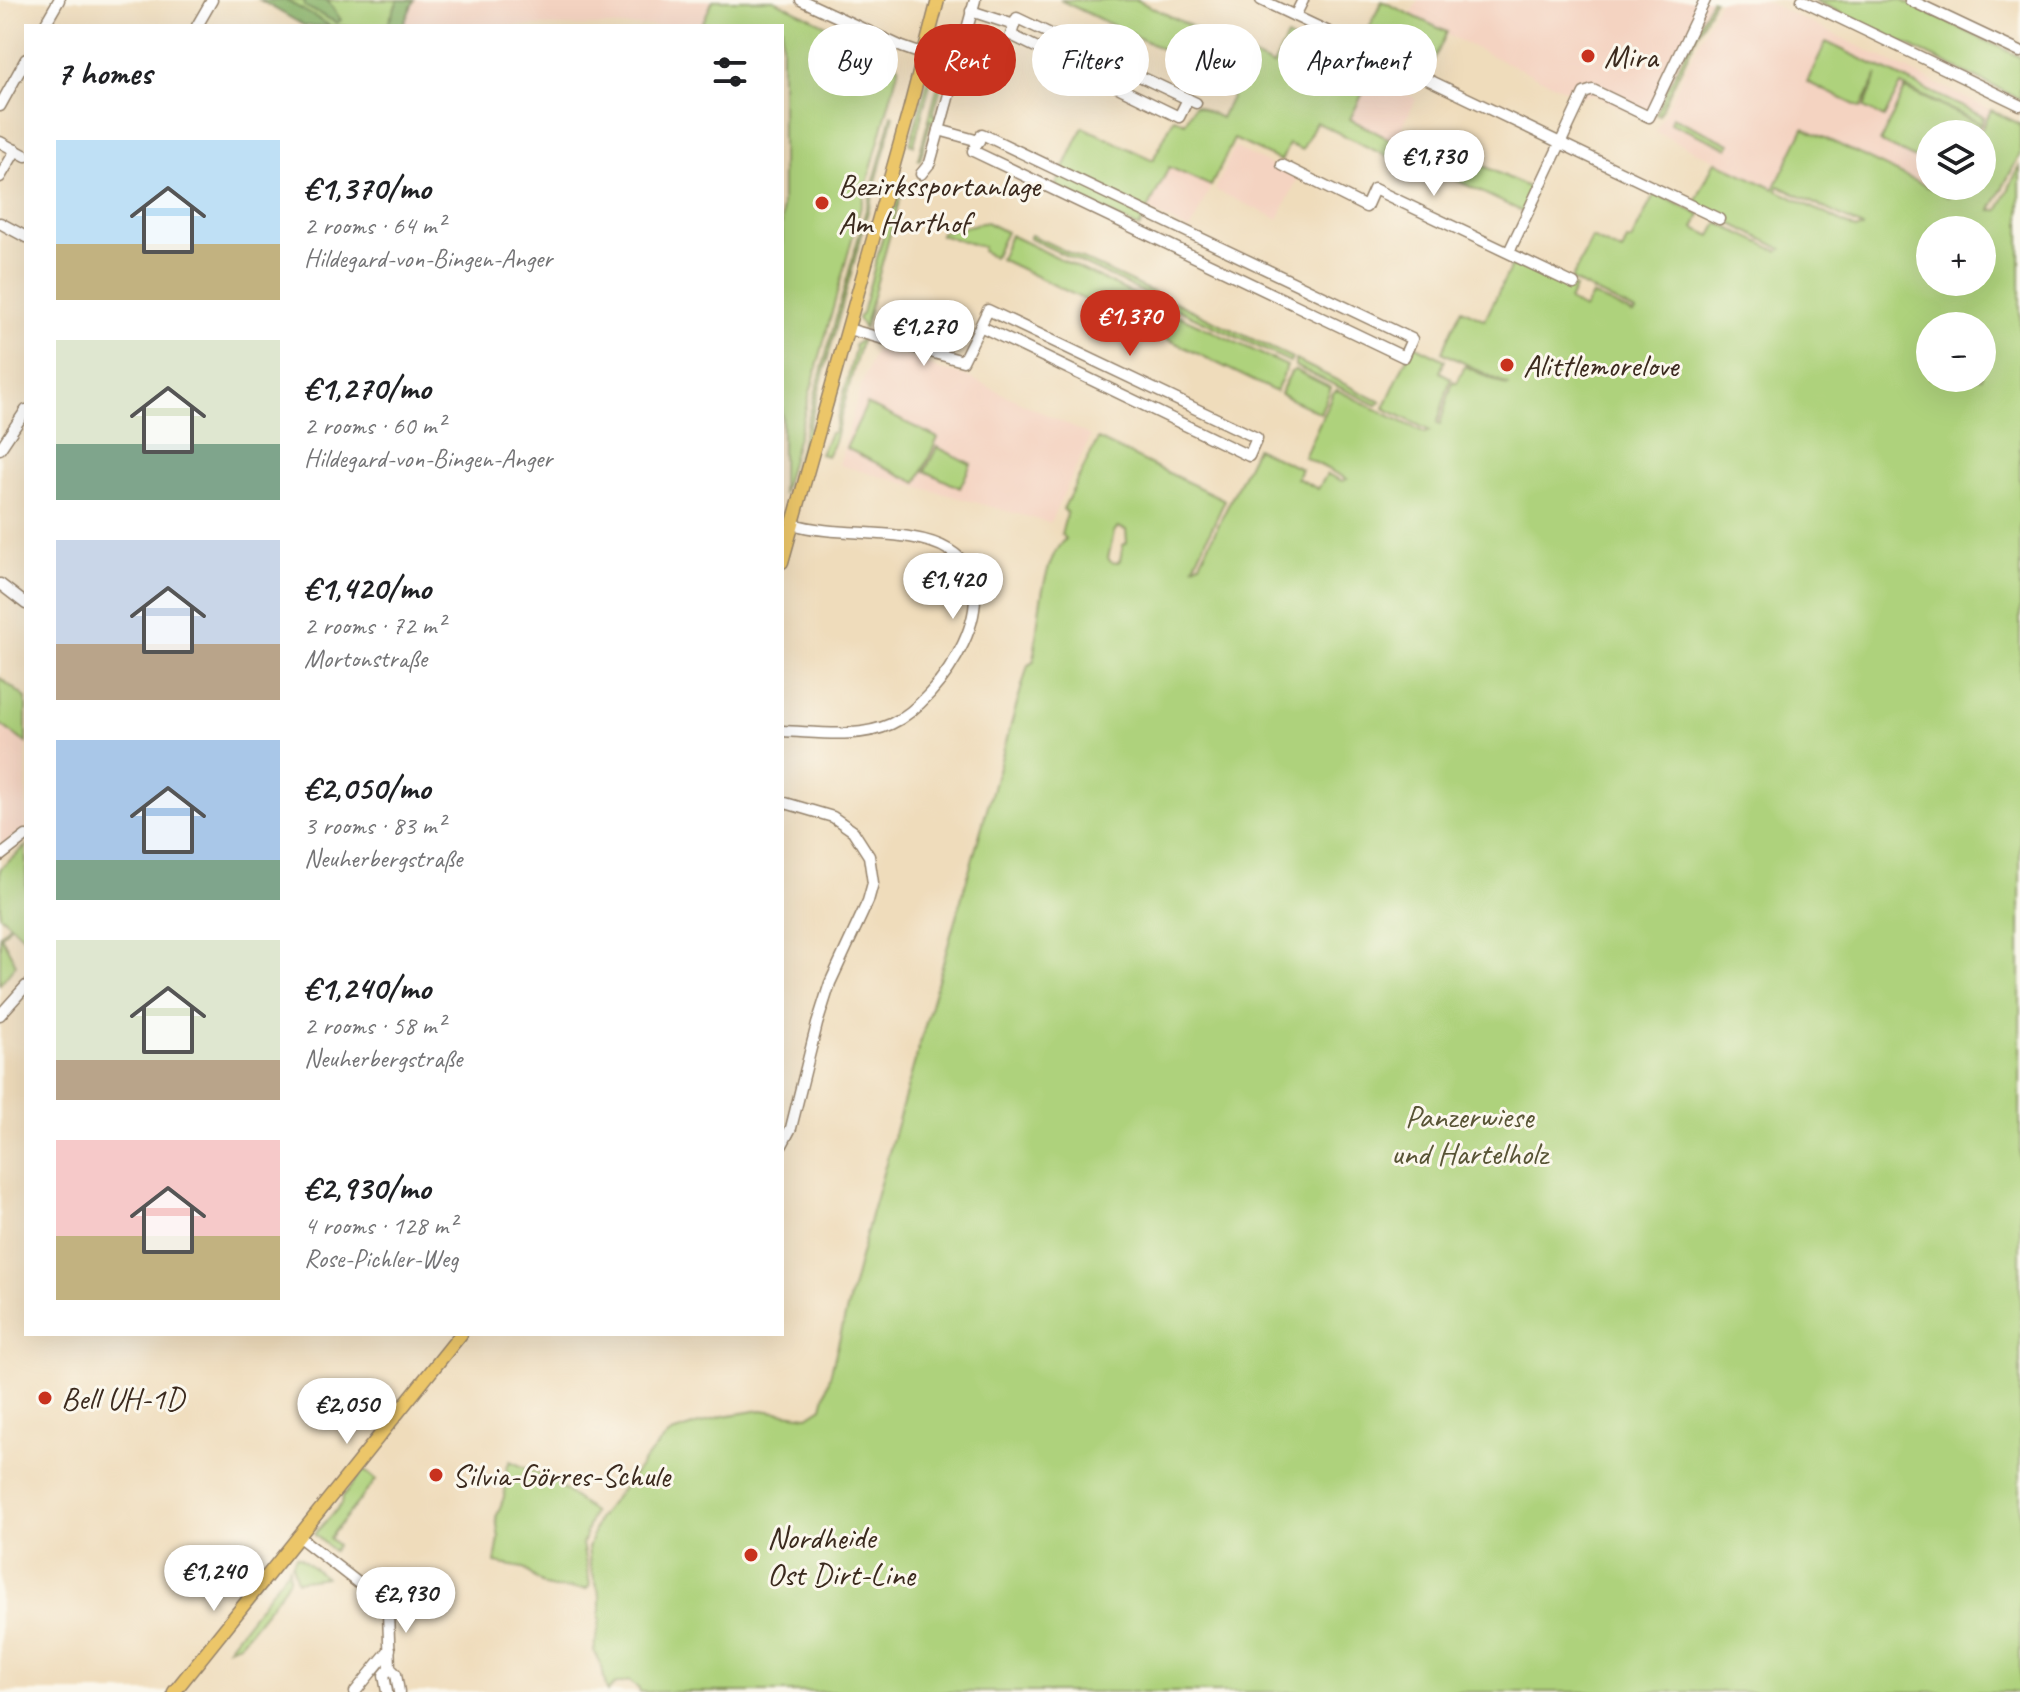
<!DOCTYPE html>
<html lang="en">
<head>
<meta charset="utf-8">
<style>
  :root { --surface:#fff; --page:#f6f6f6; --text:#202124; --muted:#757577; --accent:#c8321e }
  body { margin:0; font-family:Caveat,sans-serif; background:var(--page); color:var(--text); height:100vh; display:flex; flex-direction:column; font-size:30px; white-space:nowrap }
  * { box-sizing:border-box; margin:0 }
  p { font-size:26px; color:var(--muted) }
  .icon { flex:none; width:44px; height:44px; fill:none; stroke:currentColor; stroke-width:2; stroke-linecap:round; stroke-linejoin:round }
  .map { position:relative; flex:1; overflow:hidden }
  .side { position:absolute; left:24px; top:24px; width:760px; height:1312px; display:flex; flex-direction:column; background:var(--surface); border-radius:0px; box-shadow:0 8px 32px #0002 }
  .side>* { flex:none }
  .top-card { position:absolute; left:808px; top:24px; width:760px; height:72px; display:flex; gap:16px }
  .fabs { position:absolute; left:1916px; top:120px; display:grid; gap:16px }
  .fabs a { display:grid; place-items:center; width:80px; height:80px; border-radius:50%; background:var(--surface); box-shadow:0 8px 32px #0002; font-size:40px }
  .price { position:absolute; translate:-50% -68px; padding:0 18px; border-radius:28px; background:#fff; color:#222; font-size:26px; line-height:52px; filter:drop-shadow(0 2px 4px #0008) }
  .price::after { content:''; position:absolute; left:50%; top:48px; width:24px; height:18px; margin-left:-12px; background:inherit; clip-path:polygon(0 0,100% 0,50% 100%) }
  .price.on { background:var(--accent); color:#fff }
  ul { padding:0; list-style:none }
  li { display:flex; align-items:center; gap:24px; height:200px; padding:0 32px }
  li span { display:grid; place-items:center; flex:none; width:224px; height:160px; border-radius:0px; color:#555 }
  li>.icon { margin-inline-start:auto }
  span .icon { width:96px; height:96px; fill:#fffc; stroke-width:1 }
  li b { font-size:34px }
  h2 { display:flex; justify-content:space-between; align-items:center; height:96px; padding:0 32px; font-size:34px }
  .chip { padding:0 28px; border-radius:36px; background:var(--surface); box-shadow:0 8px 32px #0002; font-size:28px; line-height:72px }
  .chip.on { background:var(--accent); color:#fff }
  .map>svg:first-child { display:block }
  .built { fill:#f4d3c1 }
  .green { fill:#aed27b; stroke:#747e4c; stroke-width:2; fill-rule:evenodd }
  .forest { fill:#8ab46b; stroke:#626f44; stroke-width:2 }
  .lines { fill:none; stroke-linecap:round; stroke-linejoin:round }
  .minor-casing { stroke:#95836c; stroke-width:13 }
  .major-casing { stroke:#95836c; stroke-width:15 }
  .minor { stroke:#fff; stroke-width:10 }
  .major { stroke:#ecc669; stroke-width:12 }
  .poi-dot { fill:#c8321e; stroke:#fbf7ec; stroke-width:3 }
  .labels { text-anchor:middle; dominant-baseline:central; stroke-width:6; stroke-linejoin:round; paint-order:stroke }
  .poi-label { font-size:32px; fill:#3b2a1e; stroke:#fbf7ec; text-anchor:start }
  .park-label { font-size:32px; fill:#585435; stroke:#fbf7ec }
</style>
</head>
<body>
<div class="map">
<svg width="2020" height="1692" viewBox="0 0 2020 1692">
  <rect width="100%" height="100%" fill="#fbf7ec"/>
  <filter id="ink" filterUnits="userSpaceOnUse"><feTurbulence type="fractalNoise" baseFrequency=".0125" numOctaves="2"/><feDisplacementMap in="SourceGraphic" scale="16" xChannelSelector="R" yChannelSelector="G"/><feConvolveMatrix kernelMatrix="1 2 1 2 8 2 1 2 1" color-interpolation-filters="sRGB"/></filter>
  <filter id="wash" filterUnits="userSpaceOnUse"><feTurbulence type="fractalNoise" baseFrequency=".006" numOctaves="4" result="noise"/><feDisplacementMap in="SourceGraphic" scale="32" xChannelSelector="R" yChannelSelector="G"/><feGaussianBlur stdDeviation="1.8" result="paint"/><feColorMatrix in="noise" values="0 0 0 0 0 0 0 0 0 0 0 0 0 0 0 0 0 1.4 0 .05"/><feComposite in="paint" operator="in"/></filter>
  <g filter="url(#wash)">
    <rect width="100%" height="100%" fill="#efdcbb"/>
    <!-- built -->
    <g class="built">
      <polygon points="414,0 713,0 701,26 403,26"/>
      <polygon points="1418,0 1711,0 1651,122 1592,94 1580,97 1409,17"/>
      <polygon points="1719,0 1763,0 1991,110 1979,134 1930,134 1930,186 1954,186 1949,197 1805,128 1775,189 1655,132"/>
      <polygon points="1371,77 1416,99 1395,142 1350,120"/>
      <polygon points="1234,147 1298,178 1278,219 1215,190"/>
      <polygon points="1170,166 1211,186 1190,231 1148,210"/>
      <polygon points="875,350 901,356 907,355 940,370 964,375 1091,436 1050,523 839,465 860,388"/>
      <polygon points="0,724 26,743 26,828 0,847"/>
    </g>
    <!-- green -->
    <g class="green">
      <polygon points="260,0 414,0 403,26 305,26"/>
      <polygon points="713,0 774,0 891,56 899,67 782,495 782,26 701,26"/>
      <polygon points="1060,0 1137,0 1273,66 1287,37 1328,58 1338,39 1359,49 1382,1 1447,32 1427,75 1415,70 1404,93 1371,77 1350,119 1395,142 1388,157 1316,122 1302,150 1289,144 1281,161 1234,139 1211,186 1169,167 1139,228 1055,187 1083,127 1153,160 1174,118 1185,123 1195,105 1221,118 1237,85"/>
      <polygon points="1711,0 1714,0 1659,115 1655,114"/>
      <polygon points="1814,0 1901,0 2020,57 2020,99"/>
      <polygon points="1826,42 1984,117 1981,124 1901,85 1884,118 1864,108 1878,74 1861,108 1807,82"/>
      <polygon points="928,79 931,80 914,145 910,144"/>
      <polygon points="942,79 949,80 948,84 942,83 933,115 939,117 937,121 931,120 920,160 918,159 939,81"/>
      <polygon points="1905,89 1980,124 1975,134 1930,134 1930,166 1880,142"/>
      <path d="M1991 110 2020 124V154L1991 210H1999L2020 165V1692H639V1689L629 1681 614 1685 607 1692 602 1668 594 1651 600 1620V1596L590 1565 588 1548 598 1519 654 1449 672 1433 723 1416 761 1410 808 1416 822 1407 871 1215 1028 665 1034 662C1037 628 1041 561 1065 539L1061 534 1067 513 1063 509 1098 439 1225 500 1194 566 1200 563 1256 448 1301 469 1297 478 1318 489 1327 474 1342 481 1347 479 1304 457 1333 393 1337 390 1425 433 1430 431 1384 408 1413 344 1445 360 1440 372 1451 378 1437 424H1440L1453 381 1457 383 1465 366 1506 386 1508 385 1442 352 1462 309 1485 320 1514 260 1575 288 1569 301 1584 309 1592 295 1633 314 1636 312 1571 280 1592 238 1622 252 1627 240 1631 241 1655 193 1700 215 1694 228 1711 236 1718 223 1778 251 1782 249 1694 205 1715 161 1774 189 1804 128 1949 197 1954 186H1982V134H1979ZM1779 186 1863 227V228L1856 229 1777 190ZM1930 230H1982V282H1930ZM1930 326H1982V378H1930ZM1118 527 1126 530 1127 543 1123 545 1120 560 1117 563 1111 562 1108 558 1114 532Z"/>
      <polygon points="892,115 894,116 809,427 810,433 797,480 792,478"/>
      <polygon points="1672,117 1730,144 1728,148 1670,123"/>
      <polygon points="1408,130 1534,190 1523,212 1397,152"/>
      <polygon points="900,177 905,179 864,329 858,318 862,313 889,214 892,201 890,197"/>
      <polygon points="986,222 1006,232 994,257 982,251 983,247 940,235 941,232"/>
      <polygon points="1010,235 1154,304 1143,328 1000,259"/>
      <polygon points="1031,235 1159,295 1157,299 1029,238"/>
      <polygon points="1164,297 1292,358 1290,362 1164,303"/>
      <polygon points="1160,307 1287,366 1276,392 1149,330"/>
      <polygon points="862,338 834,442 827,456 820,454 830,433 834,432 855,349 854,346"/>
      <polygon points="1295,360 1296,360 1381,402 1377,405 1295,366"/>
      <polygon points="1295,370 1331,388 1320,413 1280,394 1291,372"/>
      <polygon points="867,404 938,438 917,483 846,448"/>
      <polygon points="937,447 971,464 960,488 925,471"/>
      <polygon points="0,678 26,698 26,743 0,724"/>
      <polygon points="26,846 26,939 11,925 1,936 16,964 0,984 0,935 10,924 0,915 0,869"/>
      <polygon points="510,1461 552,1480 593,1512 582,1544 590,1585 587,1589 553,1588 545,1586 523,1568 495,1563 499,1538 496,1518 504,1497 507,1467"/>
      <polygon points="364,1470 376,1480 329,1538 337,1545 333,1551 314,1534 342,1504 343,1496"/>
      <polygon points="296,1556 301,1558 325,1577 297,1581 292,1564"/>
      <polygon points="289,1568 289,1578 281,1592 240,1643 228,1647"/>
    </g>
    <!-- forest -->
    <g class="forest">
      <polygon points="260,0 285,0 331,26 305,26"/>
      <polygon points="305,0 327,0 341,20 337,23 304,6"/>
      <polygon points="398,0 414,0 403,26 387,26"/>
    </g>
  </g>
  <g filter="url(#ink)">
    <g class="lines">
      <defs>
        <g id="minor">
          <polyline points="801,0 902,47 956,66"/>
          <polyline points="1261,0 1371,52"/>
          <polyline points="1802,0 2020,105"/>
          <polyline points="1910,0 2020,52"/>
          <polyline points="971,11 1014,25 1017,18 1196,103"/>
          <polyline points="1295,16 1303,0"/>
          <polyline points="1014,25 1011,35 1179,117 1188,99"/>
          <polyline points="44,26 59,0"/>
          <polyline points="197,26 212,0"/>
          <polyline points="1427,79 1719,219"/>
          <polyline points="0,106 26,59"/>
          <polyline points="939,130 979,141"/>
          <polygon points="982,134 1412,339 1404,357 973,151"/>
          <polyline points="0,142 26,156"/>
          <polyline points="1282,165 1366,207 1374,189 1574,284"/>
          <polyline points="921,174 930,163 975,0"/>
          <polyline points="0,177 16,150"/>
          <polyline points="0,223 26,237"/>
          <polyline points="1509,252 1584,93 1593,90 1649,117 1705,0"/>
          <polyline points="848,329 963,361 988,310 1257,438 1249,456 980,326"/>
          <polyline points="0,449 26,410"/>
          <polyline points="0,584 26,604"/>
          <path d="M782 731C817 732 858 739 891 724 940 702 1015 590 949 550 913 527 838 538 793 524"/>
          <polyline points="782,802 833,817 853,831 869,856 873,883 868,901 830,983 817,1024 791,1128 782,1145"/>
          <polyline points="0,856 26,836"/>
          <polyline points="0,1015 26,986"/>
          <polyline points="298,1536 366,1589"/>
          <polyline points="377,1597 388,1612 390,1668 384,1675 387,1692"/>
          <polyline points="390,1668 396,1674 399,1692"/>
          <polyline points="355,1692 390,1649"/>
        </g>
        <g id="major">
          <polyline points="782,562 909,111 938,0"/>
          <polyline points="174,1692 461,1334"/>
        </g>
      </defs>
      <!-- minor casing -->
      <use href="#minor" class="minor-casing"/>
      <!-- major casing -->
      <use href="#major" class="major-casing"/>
      <!-- minor -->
      <use href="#minor" class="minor"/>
      <!-- major -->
      <use href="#major" class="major"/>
    </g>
  </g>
  <!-- markers -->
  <g class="poi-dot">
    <circle cx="1588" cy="56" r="8"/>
    <circle cx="822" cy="203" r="8"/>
    <circle cx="1507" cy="365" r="8"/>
    <circle cx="45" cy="1398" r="8"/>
    <circle cx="436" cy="1475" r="8"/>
    <circle cx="751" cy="1555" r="8"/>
  </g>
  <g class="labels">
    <!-- poi labels -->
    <g class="poi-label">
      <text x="1604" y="56">Mira</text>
      <text x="838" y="185">Bezirkssportanlage<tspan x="838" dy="37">Am Harthof</tspan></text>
      <text x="1523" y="365">Alittlemorelove</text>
      <text x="61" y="1398">Bell UH-1D</text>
      <text x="452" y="1475">Silvia-Görres-Schule</text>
      <text x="767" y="1537">Nordheide<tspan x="767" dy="37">Ost Dirt-Line</tspan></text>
    </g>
    <!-- park labels -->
    <g class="park-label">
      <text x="1469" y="1116">Panzerwiese<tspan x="1469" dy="37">und Hartelholz</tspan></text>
    </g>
  </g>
</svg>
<div class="fabs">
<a><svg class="icon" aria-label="layers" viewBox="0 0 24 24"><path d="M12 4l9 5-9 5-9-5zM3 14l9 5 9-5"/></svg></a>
<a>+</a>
<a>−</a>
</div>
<b class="price" style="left:1434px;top:198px">€1,730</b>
<b class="price on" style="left:1130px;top:358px">€1,370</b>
<b class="price" style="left:924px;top:368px">€1,270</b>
<b class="price" style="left:953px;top:621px">€1,420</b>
<b class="price" style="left:347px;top:1446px">€2,050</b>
<b class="price" style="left:214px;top:1613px">€1,240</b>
<b class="price" style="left:406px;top:1635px">€2,930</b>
<div class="top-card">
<a class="chip">Buy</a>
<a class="chip on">Rent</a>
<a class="chip">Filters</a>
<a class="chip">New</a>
<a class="chip">Apartment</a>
</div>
<section class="side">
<h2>7 homes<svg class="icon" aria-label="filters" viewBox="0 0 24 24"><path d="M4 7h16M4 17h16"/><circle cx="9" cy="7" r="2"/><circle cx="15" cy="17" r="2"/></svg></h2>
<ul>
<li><span style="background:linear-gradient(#bfe0f5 65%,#c2b280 0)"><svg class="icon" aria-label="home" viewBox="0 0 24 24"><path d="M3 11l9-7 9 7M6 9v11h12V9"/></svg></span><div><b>€1,370/mo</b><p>2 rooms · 64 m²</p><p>Hildegard-von-Bingen-Anger</p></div></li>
<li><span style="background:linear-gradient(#dfe7d0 65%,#7fa58c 0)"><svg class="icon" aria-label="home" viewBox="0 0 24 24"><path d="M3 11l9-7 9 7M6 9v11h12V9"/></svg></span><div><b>€1,270/mo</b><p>2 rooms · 60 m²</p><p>Hildegard-von-Bingen-Anger</p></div></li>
<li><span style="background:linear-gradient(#c9d6e8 65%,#b9a48a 0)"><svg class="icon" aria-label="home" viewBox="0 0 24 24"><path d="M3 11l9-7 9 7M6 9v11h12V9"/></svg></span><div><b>€1,420/mo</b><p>2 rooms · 72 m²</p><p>Mortonstraße</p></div></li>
<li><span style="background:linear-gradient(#a9c7e8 75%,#7fa58c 0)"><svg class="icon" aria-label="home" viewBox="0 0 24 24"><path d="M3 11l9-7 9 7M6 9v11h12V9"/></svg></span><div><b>€2,050/mo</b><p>3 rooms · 83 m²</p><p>Neuherbergstraße</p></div></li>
<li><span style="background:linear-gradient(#dfe7d0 75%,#b9a48a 0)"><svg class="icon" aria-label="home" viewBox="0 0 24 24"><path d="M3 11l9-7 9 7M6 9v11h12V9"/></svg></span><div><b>€1,240/mo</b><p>2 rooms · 58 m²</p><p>Neuherbergstraße</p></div></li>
<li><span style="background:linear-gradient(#f6c9c9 60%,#c2b280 0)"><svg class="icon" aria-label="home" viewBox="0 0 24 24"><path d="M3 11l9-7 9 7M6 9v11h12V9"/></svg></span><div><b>€2,930/mo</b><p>4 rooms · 128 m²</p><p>Rose-Pichler-Weg</p></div></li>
</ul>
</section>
</div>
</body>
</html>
